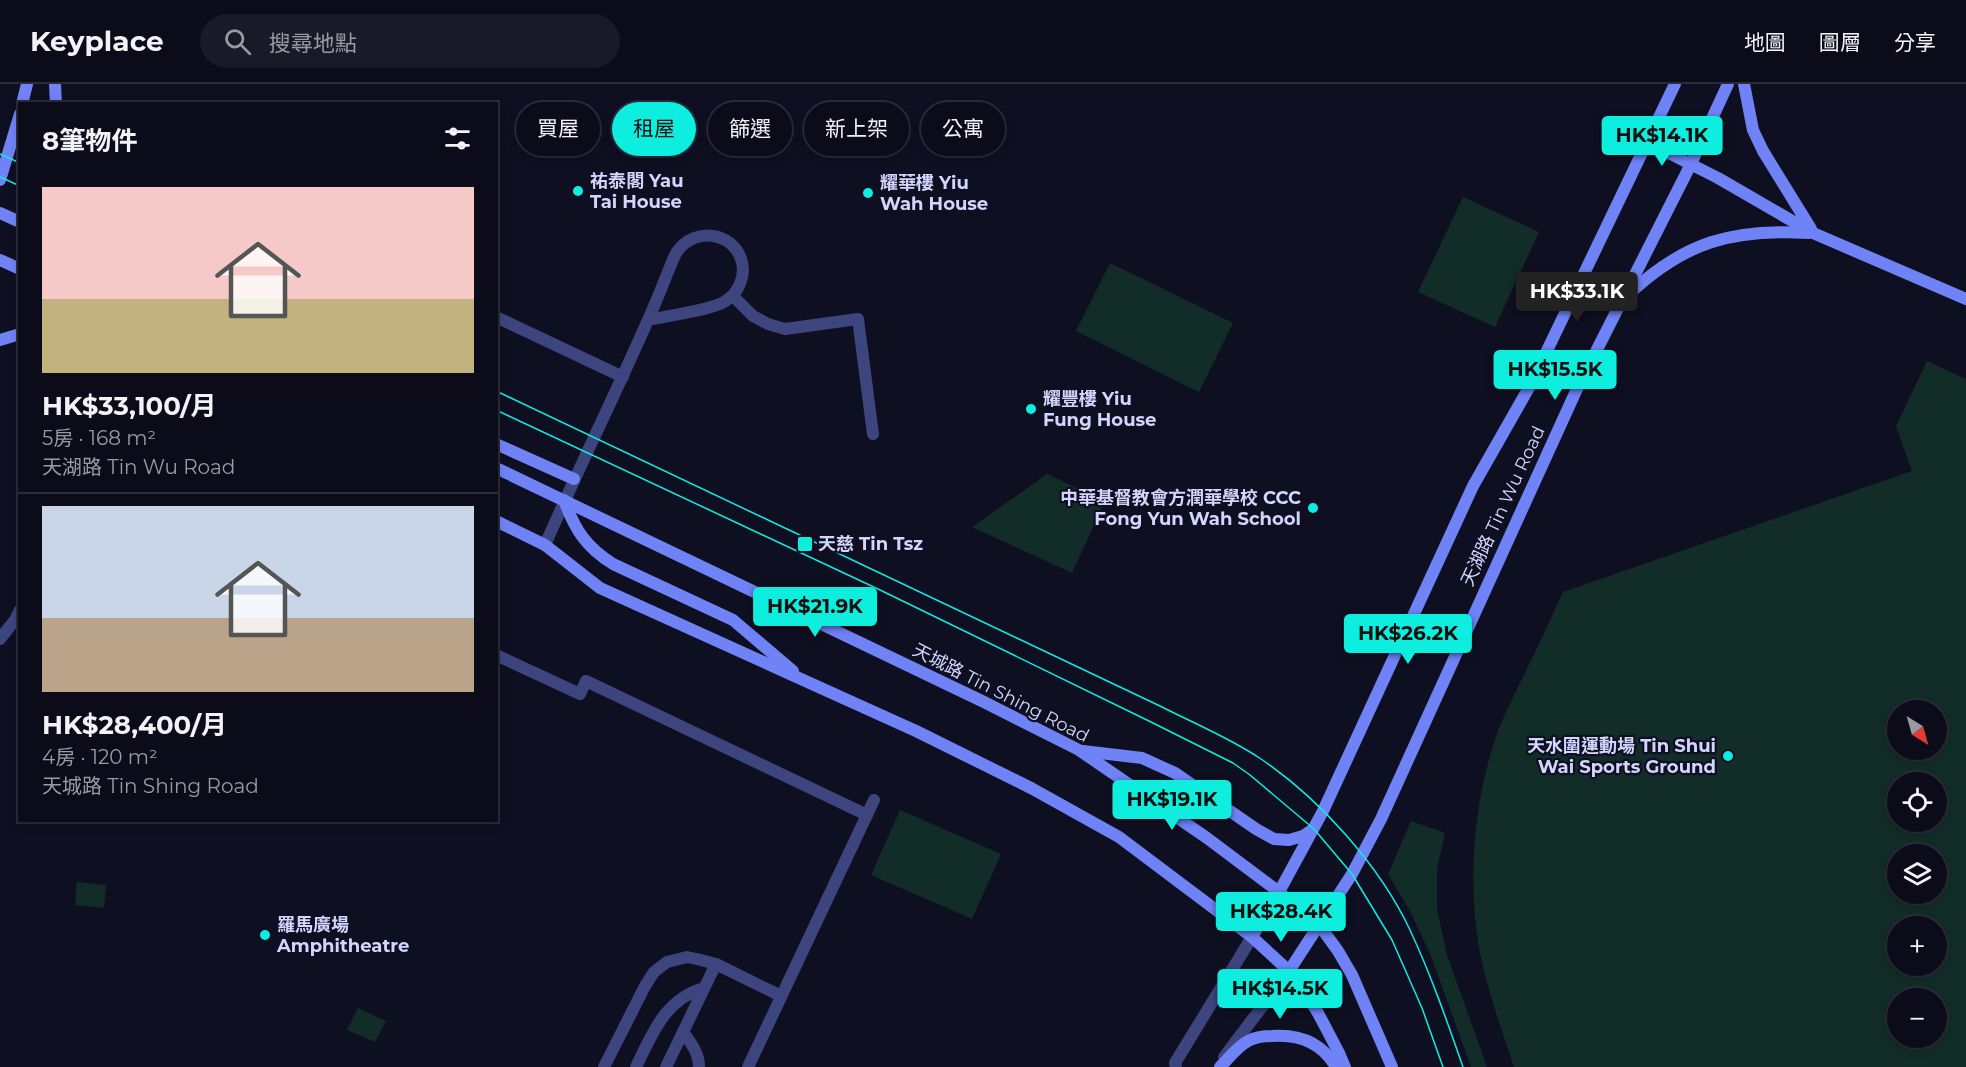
<!DOCTYPE html>
<html lang="zh-TW">
<head>
<meta charset="utf-8">
<style>
  :root { --surface:#0b0b1a; --page:#191927; --text:#f1f3f6; --muted:#9a9ba2; --line:#2b2b39; --accent:#0deedf }
  body { margin:0; font-family:Montserrat,"Noto Sans TC",sans-serif; background:var(--page); color:var(--text); height:100vh; display:flex; flex-direction:column; font-size:22px; white-space:nowrap }
  * { box-sizing:border-box; margin:0 }
  p { font-size:20px; color:var(--muted) }
  .icon { flex:none; width:33px; height:33px; fill:none; stroke:currentColor; stroke-width:2; stroke-linecap:round; stroke-linejoin:round }
  .map { position:relative; flex:1; overflow:hidden }
  .sheet { position:absolute; left:18px; top:18px; width:480px; height:720px; display:flex; flex-direction:column; background:var(--surface); border-radius:0px; box-shadow:0 3px 9px #0003,0 0 0 2px var(--line) }
  .sheet>* { flex:none }
  .hud { position:absolute; left:516px; top:18px; width:570px; height:54px; display:flex; gap:12px }
  .needle { width:39px; rotate:143deg }
  .buttons { position:absolute; left:1887px; top:616px; display:grid; gap:12px }
  .buttons a { display:grid; place-items:center; width:60px; height:60px; border-radius:50%; background:var(--surface); box-shadow:0 3px 9px #0003,0 0 0 2px var(--line); font-size:30px }
  .price { position:absolute; translate:-50% -51px; padding:0 14px; border-radius:6px; background:var(--accent); color:#111; font-size:20px; line-height:39px; filter:drop-shadow(0 2px 3px #0008) }
  .price::after { content:''; position:absolute; left:50%; top:36px; width:18px; height:14px; margin-left:-9px; background:inherit; clip-path:polygon(0 0,100% 0,50% 100%) }
  .price.selected { background:#222; color:#fff }
  ul { padding:0; list-style:none }
  li { display:grid; align-content:center; gap:12px; height:318px; padding:0 24px }
  li+li { border-top:2px solid var(--line) }
  li span { display:grid; place-items:center; height:186px; border-radius:0px; color:#555 }
  li>.icon { margin-inline-start:auto }
  span .icon { width:108px; height:108px; fill:#fffc; stroke-width:1 }
  li b { font-size:26px }
  h2 { display:flex; justify-content:space-between; align-items:center; height:72px; padding:0 24px; font-size:26px }
  .chip { padding:0 21px; border-radius:27px; background:var(--surface); box-shadow:0 3px 9px #0003,0 0 0 2px var(--line); font-size:21px; line-height:54px }
  .chip.selected { background:var(--accent); color:#111 }
  header { display:flex; align-items:center; gap:36px; box-sizing:border-box; height:84px; padding:0 30px; background:var(--surface); border-bottom:2px solid var(--line) }
  header strong { font-size:28px }
  nav { display:flex; gap:33px; margin-inline-start:auto; font-size:21px }
  .search { width:420px; height:54px; background:var(--page); display:flex; align-items:center; gap:15px; box-sizing:border-box; padding:0 21px; border-radius:33px; color:var(--muted); font-size:22px }
  .map>svg:first-child { display:block }
  .green { fill:#122c27; fill-rule:evenodd }
  .lines { fill:none; stroke-linecap:round; stroke-linejoin:round }
  .service { stroke:#3d457f; stroke-width:12 }
  .minor { stroke:#3d457f; stroke-width:12 }
  .secondary { stroke:#6f83f7; stroke-width:12 }
  .tram { stroke:#0deedf; stroke-width:1.5 }
  .poi-dot { fill:#0deedf; stroke:#0f0f22; stroke-width:2 }
  .labels { text-anchor:middle; dominant-baseline:central; stroke-width:4.5; stroke-linejoin:round; paint-order:stroke }
  .poi-label { font-size:18px; font-weight:bold; fill:#d3d5fd; stroke:#0f0f22; text-anchor:start }
  .street-label { font-size:18px; fill:#d3d5fd; stroke:#0f0f22 }
</style>
</head>
<body>
<header>
<strong>Keyplace</strong>
<div class="search"><svg class="icon" aria-label="search" viewBox="0 0 24 24"><circle cx="10" cy="10" r="6"/><path d="M15 15l6 6"/></svg>搜尋地點</div>
<nav><a>地圖</a><a>圖層</a><a>分享</a></nav>
</header>
<div class="map">
<svg width="1966" height="983" viewBox="0 0 1966 983">
  <rect width="100%" height="100%" fill="#0f0f22"/>
  <!-- green -->
  <g class="green">
    <polygon points="1463,113 1539,148 1495,243 1418,208"/>
    <polygon points="1110,179 1233,239 1199,308 1076,247"/>
    <path d="M1927 277 1966 295V983H1514C1502 947 1489 911 1481 874 1466 799 1473 716 1499 644 1505 629 1513 614 1520 599 1535 569 1549 538 1563 508L1912 387 1896 342ZM1898 627H1936V666H1898ZM1898 699H1936V738H1898ZM1898 771H1936V810H1898ZM1898 843H1936V882H1898ZM1898 915H1936V954H1898Z"/>
    <polygon points="1047,390 1105,417 1072,489 972,443"/>
    <polygon points="900,726 1001,770 972,835 871,791"/>
    <polygon points="1411,737 1445,749 1437,785 1437,825 1447,871 1487,983 1471,983 1431,872 1410,827 1388,790"/>
    <polygon points="77,798 106,801 104,824 75,821"/>
    <polygon points="358,924 386,937 375,958 347,946"/>
  </g>
  <g class="lines">
    <!-- service -->
    <g class="service">
      <polyline points="733,212 753,232 768,240 785,245 858,235 873,350"/>
      <polyline points="496,233 623,293"/>
      <path d="M545 461C577 388 612 317 644 245 652 227 660 209 667 190 671 182 673 172 679 165 696 144 732 148 741 175 747 192 738 210 724 218 711 226 666 232 648 236"/>
      <polyline points="0,555 15,536 20,526"/>
      <polyline points="496,571 580,610 586,597 867,731"/>
      <path d="M683 948C691 959 699 969 699 983"/>
      <polyline points="604,983 645,902 654,888 667,878 687,873 701,876 716,880 781,912"/>
      <path d="M636 983C652 950 665 915 704 904"/>
      <polyline points="666,983 716,880"/>
      <polyline points="748,983 874,716"/>
    </g>
    <!-- minor -->
    <g class="minor">
      <polyline points="1224,973 1289,887"/>
      <polyline points="1176,983 1175,979 1252,853"/>
    </g>
    <!-- secondary -->
    <g class="secondary">
      <polyline points="55,0 56,20"/>
      <polyline points="1744,0 1753,46 1763,67 1811,145"/>
      <polyline points="22,20 27,0"/>
      <polyline points="1647,58 1718,94 1813,149 1966,215"/>
      <polyline points="0,96 20,30"/>
      <polyline points="0,129 20,138"/>
      <polyline points="0,176 20,185"/>
      <path d="M1628 211C1684 158 1733 144 1809 149"/>
      <polyline points="0,256 20,250"/>
      <polyline points="496,360 574,395"/>
      <polyline points="496,384 984,618 1079,666 1207,754 1279,808 1320,842 1338,867 1352,891 1392,983"/>
      <path d="M564 416C575 446 586 463 613 480L733 536 793 587"/>
      <polyline points="496,437 545,461 600,504 916,647 1031,704 1119,753 1252,853 1289,887 1302,903 1318,929 1339,969 1345,983"/>
      <polyline points="1083,667 1142,674 1175,689 1256,745 1274,755 1289,756 1303,752 1312,746"/>
      <polyline points="1252,853 1279,808 1323,727 1473,402 1531,300 1675,0"/>
      <polyline points="1289,887 1352,790 1381,735 1576,307 1691,80 1728,0"/>
      <path d="M1220 983C1229 974 1237 963 1248 957 1255 953 1264 952 1272 952 1299 950 1322 959 1336 983"/>
    </g>
    <!-- tram -->
    <g class="tram">
      <polyline points="0,70 20,79"/>
      <polyline points="0,93 20,102"/>
      <path d="M496 307 1160 622C1193 639 1230 654 1261 675 1320 715 1380 782 1410 846 1431 891 1447 937 1463 983"/>
      <polyline points="496,326 878,505 1151,638 1233,679 1250,691 1314,745 1352,790 1392,856 1422,924 1443,983"/>
    </g>
  </g>
  <!-- markers -->
  <g class="poi-dot">
    <circle cx="578" cy="107" r="6"/>
    <circle cx="868" cy="109" r="6"/>
    <circle cx="1031" cy="325" r="6"/>
    <circle cx="1313" cy="424" r="6"/>
    <rect x="797" y="452" width="16" height="16" rx="3"/>
    <circle cx="1728" cy="672" r="6"/>
    <circle cx="265" cy="851" r="6"/>
  </g>
  <g class="labels">
    <!-- poi labels -->
    <g class="poi-label">
      <text x="590" y="97">祐泰閣 Yau<tspan x="590" dy="21">Tai House</tspan></text>
      <text x="880" y="99">耀華樓 Yiu<tspan x="880" dy="21">Wah House</tspan></text>
      <text x="1043" y="315">耀豐樓 Yiu<tspan x="1043" dy="21">Fung House</tspan></text>
      <text x="1301" y="414" text-anchor="end">中華基督教會方潤華學校 CCC<tspan x="1301" dy="21">Fong Yun Wah School</tspan></text>
      <text x="818" y="460">天慈 Tin Tsz</text>
      <text x="1716" y="662" text-anchor="end">天水圍運動場 Tin Shui<tspan x="1716" dy="21">Wai Sports Ground</tspan></text>
      <text x="277" y="841">羅馬廣場<tspan x="277" dy="21">Amphitheatre</tspan></text>
    </g>
    <!-- street labels -->
    <g class="street-label">
      <text transform="translate(1503 422) rotate(-65)">天湖路 Tin Wu Road</text>
      <text transform="translate(1001 609) rotate(27)">天城路 Tin Shing Road</text>
    </g>
  </g>
</svg>
<div class="buttons">
<a><svg class="needle" viewBox="-14 -14 28 28"><path d="M0-13l5 13h-10z" fill="#e53935"/><path d="M0 13l5-13h-10z" fill="#9a9ba2"/></svg></a>
<a><svg class="icon" aria-label="locate" viewBox="0 0 24 24"><circle cx="12" cy="12" r="6"/><path d="M12 2v4M12 18v4M2 12h4M18 12h4"/></svg></a>
<a><svg class="icon" aria-label="layers" viewBox="0 0 24 24"><path d="M12 4l9 5-9 5-9-5zM3 14l9 5 9-5"/></svg></a>
<a>+</a>
<a>−</a>
</div>
<b class="price" style="left:1662px;top:83px">HK$14.1K</b>
<b class="price selected" style="left:1577px;top:239px">HK$33.1K</b>
<b class="price" style="left:1555px;top:317px">HK$15.5K</b>
<b class="price" style="left:815px;top:554px">HK$21.9K</b>
<b class="price" style="left:1408px;top:581px">HK$26.2K</b>
<b class="price" style="left:1172px;top:747px">HK$19.1K</b>
<b class="price" style="left:1281px;top:859px">HK$28.4K</b>
<b class="price" style="left:1280px;top:936px">HK$14.5K</b>
<div class="hud">
<a class="chip">買屋</a>
<a class="chip selected">租屋</a>
<a class="chip">篩選</a>
<a class="chip">新上架</a>
<a class="chip">公寓</a>
</div>
<section class="sheet">
<h2>8筆物件<svg class="icon" aria-label="filters" viewBox="0 0 24 24"><path d="M4 7h16M4 17h16"/><circle cx="9" cy="7" r="2"/><circle cx="15" cy="17" r="2"/></svg></h2>
<ul>
<li><span style="background:linear-gradient(#f6c9c9 60%,#c2b280 0)"><svg class="icon" aria-label="home" viewBox="0 0 24 24"><path d="M3 11l9-7 9 7M6 9v11h12V9"/></svg></span><div><b>HK$33,100/月</b><p>5房 · 168 m²</p><p>天湖路 Tin Wu Road</p></div></li>
<li><span style="background:linear-gradient(#c9d6e8 60%,#b9a48a 0)"><svg class="icon" aria-label="home" viewBox="0 0 24 24"><path d="M3 11l9-7 9 7M6 9v11h12V9"/></svg></span><div><b>HK$28,400/月</b><p>4房 · 120 m²</p><p>天城路 Tin Shing Road</p></div></li>
</ul>
</section>
</div>
</body>
</html>
